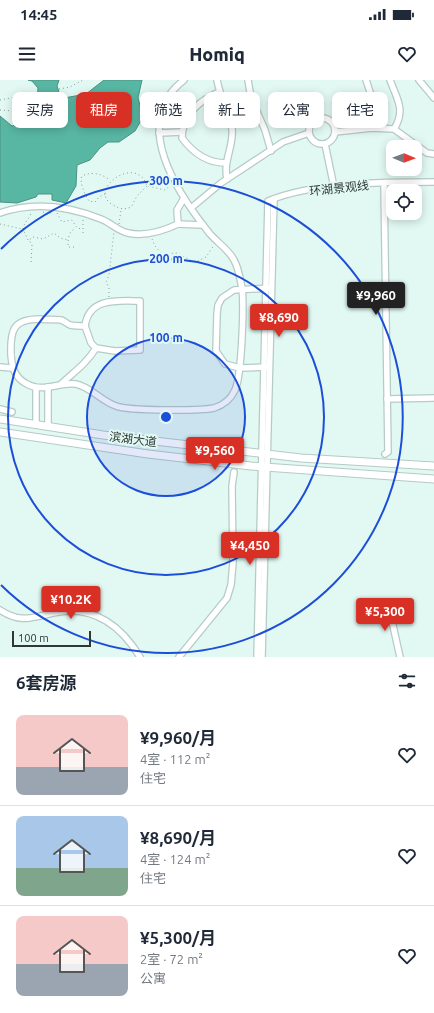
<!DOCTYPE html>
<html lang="zh">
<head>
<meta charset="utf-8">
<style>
  :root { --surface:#fff; --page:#f2f2f3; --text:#1f2937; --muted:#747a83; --line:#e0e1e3; --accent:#d93025 }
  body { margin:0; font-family:Ubuntu,"Noto Sans SC",sans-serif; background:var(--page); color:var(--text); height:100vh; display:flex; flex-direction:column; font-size:15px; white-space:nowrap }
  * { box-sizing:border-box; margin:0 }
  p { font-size:13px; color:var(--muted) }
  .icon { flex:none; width:22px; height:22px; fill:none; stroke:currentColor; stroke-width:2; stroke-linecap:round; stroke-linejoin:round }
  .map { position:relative; height:577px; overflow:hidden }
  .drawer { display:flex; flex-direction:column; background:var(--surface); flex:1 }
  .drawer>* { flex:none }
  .guide { position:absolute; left:12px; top:12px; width:410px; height:36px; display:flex; gap:8px }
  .needle { width:26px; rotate:91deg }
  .controls { position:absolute; left:386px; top:60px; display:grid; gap:8px }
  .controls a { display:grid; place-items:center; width:36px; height:36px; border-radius:8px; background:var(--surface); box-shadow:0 2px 10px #0003; font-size:20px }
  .scale { position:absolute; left:12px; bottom:10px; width:79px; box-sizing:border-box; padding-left:4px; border:2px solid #2f3836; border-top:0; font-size:11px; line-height:14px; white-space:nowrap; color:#2f3836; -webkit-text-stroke:3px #e2f9f3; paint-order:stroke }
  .price { position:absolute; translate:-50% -34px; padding:0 9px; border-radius:4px; background:var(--accent); color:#fff; font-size:13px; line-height:26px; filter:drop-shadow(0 1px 2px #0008) }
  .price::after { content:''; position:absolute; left:50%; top:24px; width:12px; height:9px; margin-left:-6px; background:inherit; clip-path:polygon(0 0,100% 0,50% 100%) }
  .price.active { background:#222; color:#fff }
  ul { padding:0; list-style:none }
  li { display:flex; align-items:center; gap:12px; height:100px; padding:0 16px }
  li+li { border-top:1px solid var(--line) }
  li span { display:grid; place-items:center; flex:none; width:112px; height:80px; border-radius:8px; color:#555 }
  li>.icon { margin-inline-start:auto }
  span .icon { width:48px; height:48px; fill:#fffc; stroke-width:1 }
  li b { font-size:17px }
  h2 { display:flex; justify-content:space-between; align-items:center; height:48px; padding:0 16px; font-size:17px }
  .pill { padding:0 14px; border-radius:8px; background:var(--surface); box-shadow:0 2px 10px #0003; font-size:14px; line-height:36px }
  .pill.active { background:var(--accent); color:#fff }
  .status { display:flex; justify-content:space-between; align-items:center; height:28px; padding:0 20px; background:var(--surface); direction:ltr }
  .status svg { height:11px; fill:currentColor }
  header { display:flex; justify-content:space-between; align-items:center; height:52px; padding:0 16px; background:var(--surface); font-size:18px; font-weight:800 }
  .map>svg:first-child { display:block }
  .water { fill:#58b7a3; stroke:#4c9182 }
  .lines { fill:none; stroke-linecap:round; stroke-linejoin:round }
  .minor-casing { stroke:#b5cbc5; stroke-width:8 }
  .major-casing { stroke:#b5cbc5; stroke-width:9 }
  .path { stroke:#8a9a96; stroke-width:1; stroke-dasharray:1 3; stroke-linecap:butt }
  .minor { stroke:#fff; stroke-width:5.5 }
  .major { stroke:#fff; stroke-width:7 }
  .ring { fill:none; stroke:#1d4ed8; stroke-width:2 }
  .labels { text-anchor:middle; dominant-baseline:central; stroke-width:4; stroke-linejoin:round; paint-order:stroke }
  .street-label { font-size:12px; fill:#2f3836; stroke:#e2f9f3 }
  .centre { fill:#1d4ed8; stroke:#e2f9f3; stroke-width:2 }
  .ring-label { font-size:12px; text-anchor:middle; font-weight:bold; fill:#1d4ed8; stroke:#e2f9f3; stroke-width:4; stroke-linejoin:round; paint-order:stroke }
</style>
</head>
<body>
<div class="status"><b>14:45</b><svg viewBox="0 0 49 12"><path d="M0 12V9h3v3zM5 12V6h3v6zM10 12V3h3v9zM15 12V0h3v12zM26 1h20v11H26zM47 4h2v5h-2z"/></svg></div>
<header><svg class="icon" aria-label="menu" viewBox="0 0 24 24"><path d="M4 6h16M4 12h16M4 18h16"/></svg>Homiq<svg class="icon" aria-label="heart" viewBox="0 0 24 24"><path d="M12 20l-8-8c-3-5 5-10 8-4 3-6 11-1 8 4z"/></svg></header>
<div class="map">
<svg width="434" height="577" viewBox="0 0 434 577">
  <rect width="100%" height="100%" fill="#e2f9f3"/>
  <!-- water -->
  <polygon class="water" points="28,0 59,0 57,6 60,15 64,18 86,14 104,0 142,0 138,18 143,37 135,51 119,62 108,62 100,68 90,80 77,85 76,106 66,123 52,120 52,114 38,114 36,117 17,123 0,122 0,36 12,46 16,45 37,23 38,8 32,1"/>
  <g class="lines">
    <defs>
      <g id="minor">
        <path d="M217 0C220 17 229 32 232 49 234 66 223 80 227 99"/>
        <polyline points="248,0 251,18 265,50 271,71"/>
        <polyline points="366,0 370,12 372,48"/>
        <path d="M390 0C397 19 406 30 394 49"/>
        <polyline points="419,0 434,18"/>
        <path d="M219 12C200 20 182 35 182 58 193 73 207 83 226 83"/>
        <circle cx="322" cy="51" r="13"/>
        <polyline points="335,52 372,48 394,49 427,73 434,74"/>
        <polyline points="159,53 182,52"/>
        <polyline points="325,64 334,107"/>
        <polyline points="384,104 388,372 385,374"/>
        <polyline points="191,128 221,103 283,62 309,53"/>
        <path d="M0 133C34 121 68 126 101 139 111 143 118 151 128 153 145 157 163 151 178 144L177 130 184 118"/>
        <polyline points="178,144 203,145"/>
        <polyline points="85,246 91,263 96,268"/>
        <polyline points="0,287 12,288"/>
        <polyline points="268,287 240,288 225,284 216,271 217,234 218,225 222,218 234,210 270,208"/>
        <path d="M61 304C74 292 87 283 96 268L115 271 140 270V221C118 221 89 217 85 246 80 246 75 246 70 245 67 244 65 241 61 240 55 239 47 240 40 239 13 239 10 250 11 275 12 288 15 298 27 304 43 313 59 302 76 304 91 307 101 321 116 326 129 331 200 331 214 328 224 325 231 319 235 310 242 295 244 225 242 208 240 199 239 189 234 180 229 170 218 163 210 154 178 114 129 42 184 0"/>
        <polyline points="387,319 434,318"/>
        <polyline points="0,329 12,332"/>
        <polyline points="36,345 36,308"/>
        <polyline points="48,347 48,307"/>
        <polyline points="388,523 400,577"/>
        <path d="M0 530C23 545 34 536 59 532 95 526 122 547 140 577"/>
        <polyline points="179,577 227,518 231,505 233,483 232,406 234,392"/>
        <path d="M257 577 268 121C313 102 385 102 434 102"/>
        <polyline points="262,577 274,119"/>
      </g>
      <g id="major">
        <polyline points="0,339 103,355 301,378 434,386"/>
        <polyline points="0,352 148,374 251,386 434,399"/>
      </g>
    </defs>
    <!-- minor casing -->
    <use href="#minor" class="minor-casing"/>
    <!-- major casing -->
    <use href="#major" class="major-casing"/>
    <!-- path -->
    <g class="path">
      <polyline points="0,20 70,7 83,0"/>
      <polyline points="0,30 14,31 17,19"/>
      <path d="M147 106 137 116 131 127C124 130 120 129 113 125 86 110 137 73 147 106L165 110 170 106"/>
      <path d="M105 114 99 117 95 122 89 121C85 115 79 102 82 96 92 91 102 94 110 100"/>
      <polyline points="43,132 48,134 51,133"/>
      <polyline points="57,133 62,142 72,140 77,148 83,149"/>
      <polyline points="0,144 22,149"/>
      <polyline points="119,144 121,130"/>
      <polyline points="83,153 83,138"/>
      <polyline points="152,159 155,166 162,174 177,173 192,181 198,181 206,177 214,165"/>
      <path d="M28 160 23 149C24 142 29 140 31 133"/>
      <path d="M74 167H68C68 159 68 152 76 148"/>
      <polyline points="31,182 32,165 29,160 33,157 43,159 54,153 60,158 68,160"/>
      <polyline points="109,217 109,208 106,202 109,195 114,152"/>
    </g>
    <!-- minor -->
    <use href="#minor" class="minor"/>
    <!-- major -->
    <use href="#major" class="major"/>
  </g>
  <!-- distance rings -->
  <circle cx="166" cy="337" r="79" fill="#1d4ed8" fill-opacity=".12"/>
  <g class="ring">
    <circle cx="166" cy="337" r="79"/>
    <circle cx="166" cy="337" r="158"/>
    <path d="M1 169A236 236 0 1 1 1 505"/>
  </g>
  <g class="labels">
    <!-- street labels -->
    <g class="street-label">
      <text transform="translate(339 108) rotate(-6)">环湖景观线</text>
      <text transform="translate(133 359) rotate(7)">滨湖大道</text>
    </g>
  </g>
  <circle cx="166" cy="337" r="6" class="centre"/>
  <g class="ring-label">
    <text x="166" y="105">300 m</text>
    <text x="166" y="183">200 m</text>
    <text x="166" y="262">100 m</text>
  </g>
</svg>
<div class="controls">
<a><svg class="needle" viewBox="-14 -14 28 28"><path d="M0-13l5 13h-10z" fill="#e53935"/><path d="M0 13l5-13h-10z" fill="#747a83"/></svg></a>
<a><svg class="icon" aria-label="locate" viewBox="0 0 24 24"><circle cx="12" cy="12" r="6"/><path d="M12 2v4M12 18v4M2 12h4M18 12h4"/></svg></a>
</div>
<div class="scale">100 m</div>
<b class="price active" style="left:376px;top:236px">¥9,960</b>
<b class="price" style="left:279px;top:258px">¥8,690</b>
<b class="price" style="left:215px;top:391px">¥9,560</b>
<b class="price" style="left:250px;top:486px">¥4,450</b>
<b class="price" style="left:71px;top:540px">¥10.2K</b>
<b class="price" style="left:385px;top:552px">¥5,300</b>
<div class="guide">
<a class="pill">买房</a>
<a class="pill active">租房</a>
<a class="pill">筛选</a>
<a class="pill">新上</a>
<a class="pill">公寓</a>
<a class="pill">住宅</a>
</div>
</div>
<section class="drawer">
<h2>6套房源<svg class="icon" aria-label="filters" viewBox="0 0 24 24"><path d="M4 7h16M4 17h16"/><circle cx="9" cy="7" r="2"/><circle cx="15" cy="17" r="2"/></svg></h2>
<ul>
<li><span style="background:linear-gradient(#f6c9c9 65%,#9aa5b1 0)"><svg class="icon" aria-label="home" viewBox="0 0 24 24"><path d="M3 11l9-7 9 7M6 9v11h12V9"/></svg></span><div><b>¥9,960/月</b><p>4室 · 112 m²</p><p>住宅</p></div><svg class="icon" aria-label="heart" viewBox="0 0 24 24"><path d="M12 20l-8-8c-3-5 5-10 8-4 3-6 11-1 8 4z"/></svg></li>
<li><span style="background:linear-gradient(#a9c7e8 65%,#7fa58c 0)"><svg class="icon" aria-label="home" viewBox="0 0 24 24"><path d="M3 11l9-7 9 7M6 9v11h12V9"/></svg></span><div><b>¥8,690/月</b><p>4室 · 124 m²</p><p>住宅</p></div><svg class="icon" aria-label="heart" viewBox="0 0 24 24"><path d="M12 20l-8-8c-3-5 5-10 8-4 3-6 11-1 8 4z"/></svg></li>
<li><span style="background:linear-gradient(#f6c9c9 60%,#9aa5b1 0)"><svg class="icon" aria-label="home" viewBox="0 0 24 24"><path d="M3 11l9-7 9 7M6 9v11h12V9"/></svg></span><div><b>¥5,300/月</b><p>2室 · 72 m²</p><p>公寓</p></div><svg class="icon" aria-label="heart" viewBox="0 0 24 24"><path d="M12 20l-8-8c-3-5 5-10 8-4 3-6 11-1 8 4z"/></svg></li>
</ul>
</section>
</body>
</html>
